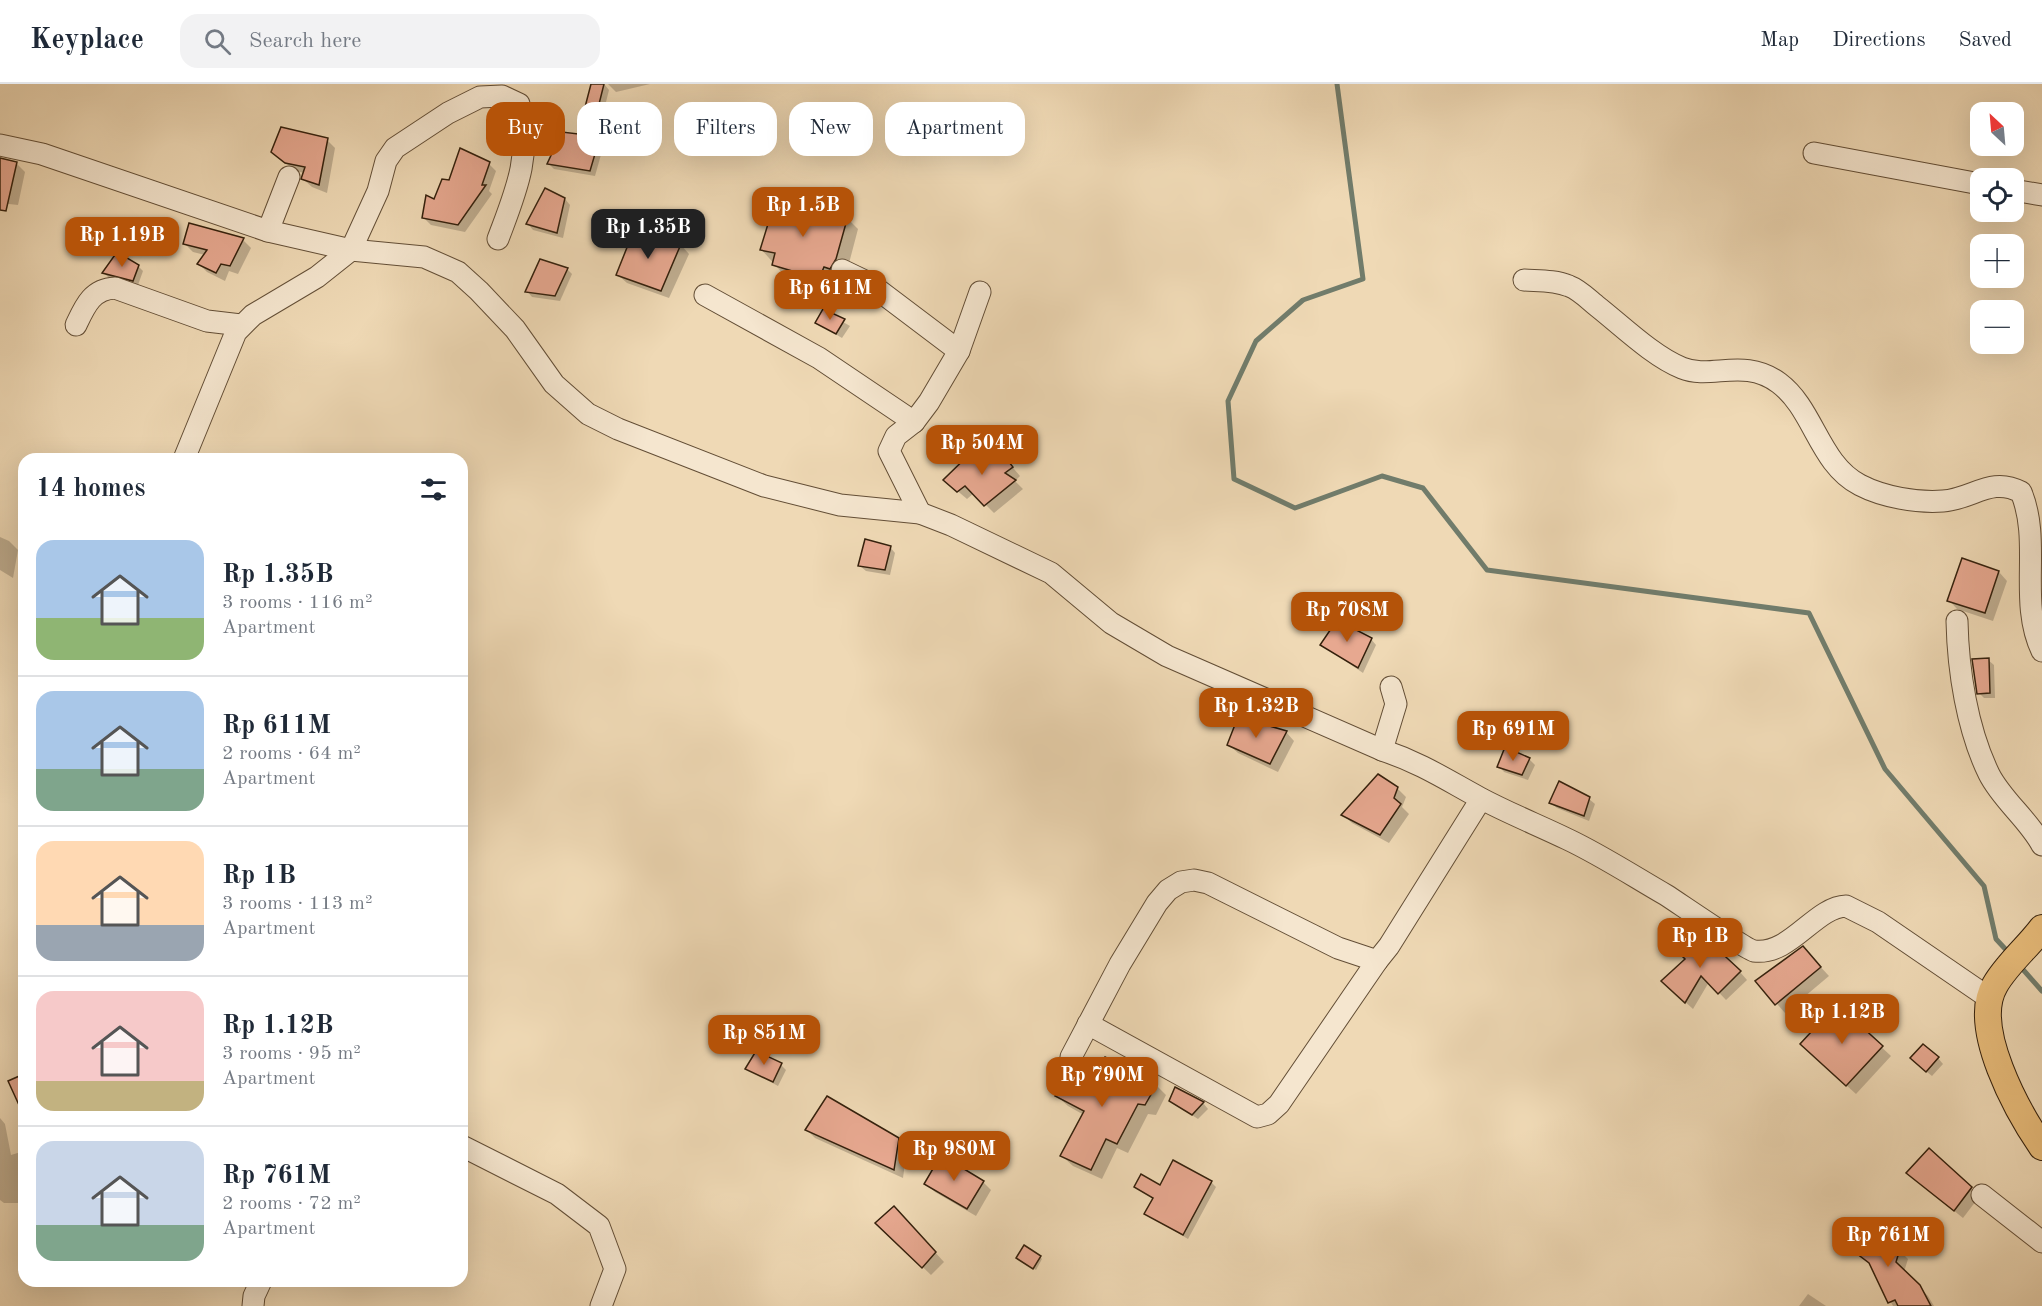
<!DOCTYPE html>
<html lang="en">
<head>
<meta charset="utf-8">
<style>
  :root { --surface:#fff; --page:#f2f2f3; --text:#1f2937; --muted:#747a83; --line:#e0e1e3; --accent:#b45309 }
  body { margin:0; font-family:"Old Standard TT",serif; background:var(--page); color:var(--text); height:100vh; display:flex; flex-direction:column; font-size:22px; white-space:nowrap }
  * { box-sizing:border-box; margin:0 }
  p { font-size:20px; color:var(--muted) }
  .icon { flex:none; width:33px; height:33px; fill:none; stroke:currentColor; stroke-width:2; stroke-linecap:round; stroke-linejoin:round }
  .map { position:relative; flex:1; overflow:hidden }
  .details { position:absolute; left:18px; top:369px; width:450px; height:834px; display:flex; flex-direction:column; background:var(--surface); border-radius:18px; box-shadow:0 6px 24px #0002 }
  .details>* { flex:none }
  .top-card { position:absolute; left:486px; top:18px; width:570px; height:54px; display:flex; gap:12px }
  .needle { width:39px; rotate:334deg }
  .controls { position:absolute; left:1970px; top:18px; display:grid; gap:12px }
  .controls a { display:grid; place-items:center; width:54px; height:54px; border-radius:12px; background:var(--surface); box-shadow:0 6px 24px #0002; font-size:30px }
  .price { position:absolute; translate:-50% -51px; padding:0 14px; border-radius:12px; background:var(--accent); color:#fff; font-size:20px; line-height:39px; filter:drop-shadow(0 2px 3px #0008) }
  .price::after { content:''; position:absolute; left:50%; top:36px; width:18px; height:14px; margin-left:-9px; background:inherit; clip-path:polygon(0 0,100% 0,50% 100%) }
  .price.on { background:#222; color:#fff }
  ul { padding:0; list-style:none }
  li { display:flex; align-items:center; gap:18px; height:150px; padding:0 18px }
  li+li { border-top:2px solid var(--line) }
  li span { display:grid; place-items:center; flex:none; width:168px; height:120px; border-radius:18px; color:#555 }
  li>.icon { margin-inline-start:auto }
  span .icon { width:72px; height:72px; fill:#fffc; stroke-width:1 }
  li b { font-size:26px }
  h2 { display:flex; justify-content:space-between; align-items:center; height:72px; padding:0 18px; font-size:26px }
  .chip { padding:0 21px; border-radius:18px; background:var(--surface); box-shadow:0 6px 24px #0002; font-size:21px; line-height:54px }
  .chip.on { background:var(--accent); color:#fff }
  header { display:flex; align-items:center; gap:36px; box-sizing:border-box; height:84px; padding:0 30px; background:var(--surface); border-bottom:2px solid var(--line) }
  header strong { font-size:28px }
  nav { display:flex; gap:33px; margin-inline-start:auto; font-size:21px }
  .search { width:420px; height:54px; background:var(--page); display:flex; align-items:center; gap:15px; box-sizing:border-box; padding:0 21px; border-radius:18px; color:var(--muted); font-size:22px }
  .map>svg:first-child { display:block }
  .shadow { fill:#0003 }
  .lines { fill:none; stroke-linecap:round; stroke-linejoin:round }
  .stream { stroke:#717c6b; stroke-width:5 }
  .building { fill:#e7a890; stroke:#34200c; stroke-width:1.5 }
  .minor-casing { stroke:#634e36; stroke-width:23 }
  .major-casing { stroke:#34200c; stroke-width:28 }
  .minor { stroke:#f5e6cf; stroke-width:21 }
  .major { stroke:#e8bc7a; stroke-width:26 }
</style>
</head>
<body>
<header>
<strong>Keyplace</strong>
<div class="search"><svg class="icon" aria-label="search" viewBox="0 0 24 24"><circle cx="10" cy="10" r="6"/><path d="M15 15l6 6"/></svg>Search here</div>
<nav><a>Map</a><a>Directions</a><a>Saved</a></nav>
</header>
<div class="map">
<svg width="2042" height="1222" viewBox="0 0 2042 1222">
  <rect width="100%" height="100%" fill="#efd9b5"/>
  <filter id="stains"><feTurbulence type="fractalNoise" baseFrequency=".00333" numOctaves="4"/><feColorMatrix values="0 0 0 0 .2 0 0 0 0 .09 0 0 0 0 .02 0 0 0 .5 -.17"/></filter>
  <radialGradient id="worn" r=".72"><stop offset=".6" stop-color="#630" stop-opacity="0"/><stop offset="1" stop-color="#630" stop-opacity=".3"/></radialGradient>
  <!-- shadow -->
  <g class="shadow">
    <polygon points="592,0 604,0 609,6 597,54 604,60 595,92 554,85 549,80 579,52"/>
    <polygon points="608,0 650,0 616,8"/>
    <polygon points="327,56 335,64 327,109 312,103 303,95 305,89 295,87 273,68"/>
    <polygon points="0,74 16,79 25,88 18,121 0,119"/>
    <polygon points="489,80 496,87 489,107 492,110 465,148 431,141 424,134 450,98"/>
    <polygon points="565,115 570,121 563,154 533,146 528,140"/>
    <polygon points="847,134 858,145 847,187 835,193 830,206 785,192 761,165"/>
    <polygon points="635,148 681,161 689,170 669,214 627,199 618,191"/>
    <polygon points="243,156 251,164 238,190 229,187 225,197 207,188 199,180 205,171 193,168 184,159"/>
    <polygon points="138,182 143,187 138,201 109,194 104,189"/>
    <polygon points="567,185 572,190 560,217 532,213 527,207"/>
    <polygon points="824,227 850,242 842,254 817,239"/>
    <polygon points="978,364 989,375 1009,379 1020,392 1015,397 1023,405 994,429 974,409 967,415 954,404"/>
    <polygon points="0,453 9,457 18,466 13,494 0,486"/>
    <polygon points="890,463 895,469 890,491 866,487 860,482"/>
    <polygon points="1999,488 2007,497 1993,537 1957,525 1949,516"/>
    <polygon points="1371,555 1376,561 1363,589 1322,561"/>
    <polygon points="1988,576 1994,581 1995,614 1984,614 1979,609"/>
    <polygon points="1286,648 1294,657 1278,688 1238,669 1229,661"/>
    <polygon points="1529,675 1535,681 1528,696 1504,688 1499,682"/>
    <polygon points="1397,704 1406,713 1402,723 1409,730 1389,759 1352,739 1343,731"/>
    <polygon points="1589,715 1595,720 1589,737 1557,724 1551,719"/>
    <polygon points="1803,864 1829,892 1785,929 1757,897"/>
    <polygon points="1687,875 1740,888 1747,896 1726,916 1709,898 1693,925 1671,905"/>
    <polygon points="1837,922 1891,972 1856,1010 1810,968"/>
    <polygon points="1938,974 1943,980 1932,992 1917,980"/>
    <polygon points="781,981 786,986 778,1002 747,985"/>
    <polygon points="1156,1001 1166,1011 1156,1031 1148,1030 1128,1069 1117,1064 1102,1095 1073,1082 1062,1072 1084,1031 1068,1022 1057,1012"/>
    <polygon points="1170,1017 1203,1019 1208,1025 1198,1035"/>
    <polygon points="0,1034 5,1040 11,1071 24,1067 24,1119 4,1119 0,1116"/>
    <polygon points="807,1046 899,1055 907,1064 903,1094 815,1054"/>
    <polygon points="1917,1097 1971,1104 1979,1113 1963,1134"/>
    <polygon points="983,1098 991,1106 976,1132 935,1108 926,1100"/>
    <polygon points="1211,1098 1216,1103 1188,1155 1146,1130 1154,1115 1135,1102"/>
    <polygon points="902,1132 944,1178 931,1191 877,1139"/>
    <polygon points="1899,1166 1908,1175 1904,1188 1928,1212 1934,1222 1893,1222 1871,1181 1855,1168"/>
    <polygon points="1040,1173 1042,1175 1036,1186 1020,1176"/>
    <polygon points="1808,1210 1826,1222 1799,1222"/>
  </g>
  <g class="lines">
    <!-- stream -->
    <g class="stream">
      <polyline points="1337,0 1363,195 1303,216 1256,257 1228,317 1234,395 1295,424 1382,392 1423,404 1487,486 1809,529 1885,685 1984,802 1996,855 2009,869"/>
      <polyline points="2019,881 2042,907"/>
    </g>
  </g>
  <!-- building -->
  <g class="building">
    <polygon points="591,0 604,0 591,52 600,53 590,87 547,80 562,48 578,50"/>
    <polygon points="281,43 328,54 319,101 301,95 305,83 285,79 271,68"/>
    <polygon points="460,64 490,78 482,101 486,101 458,141 422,134 426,111 434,115 442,95 449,96"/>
    <polygon points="0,74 17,78 6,127 0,126"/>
    <polygon points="545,104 565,114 557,149 526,140"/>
    <polygon points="776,114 848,132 836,175 830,185 824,183 819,195 772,181 775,169 760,166"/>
    <polygon points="189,139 244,154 230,182 221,180 216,189 197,180 207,166 183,160"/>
    <polygon points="634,146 681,160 661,207 616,191"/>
    <polygon points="117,168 139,181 133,197 102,189"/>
    <polygon points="540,175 568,184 555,212 525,208"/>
    <polygon points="823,225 845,235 836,250 815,239"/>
    <polygon points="978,362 987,374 1001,368 1013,383 1005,389 1016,396 984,422 965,402 957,408 943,396"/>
    <polygon points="865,455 891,462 885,486 858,482"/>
    <polygon points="1962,474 1999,487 1985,529 1947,517"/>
    <polygon points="1337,536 1372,554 1358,584 1320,561"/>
    <polygon points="1989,574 1990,609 1977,610 1972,575"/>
    <polygon points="1238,633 1287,647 1270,680 1227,661"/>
    <polygon points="1505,663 1530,674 1522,691 1497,683"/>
    <polygon points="1378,690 1398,703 1394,714 1401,720 1380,751 1341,731"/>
    <polygon points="1559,697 1590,713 1584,732 1549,719"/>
    <polygon points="1700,849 1741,887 1718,910 1701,892 1685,919 1661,897 1685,875 1678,868"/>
    <polygon points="1803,862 1821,883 1775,921 1755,897"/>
    <polygon points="1837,920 1883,962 1846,1002 1800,960"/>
    <polygon points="1923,960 1939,973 1926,988 1910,974"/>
    <polygon points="756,967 782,979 773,998 745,985"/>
    <polygon points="1105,973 1157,1000 1145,1021 1138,1020 1117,1060 1106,1055 1091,1086 1060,1072 1084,1027 1055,1012 1068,987 1092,999"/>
    <polygon points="24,990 24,1032 8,997"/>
    <polygon points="1175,1003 1204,1018 1192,1031 1169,1017"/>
    <polygon points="827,1012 899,1054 894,1086 805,1046"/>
    <polygon points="1929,1064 1972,1103 1954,1127 1906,1089"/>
    <polygon points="941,1071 984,1097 967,1125 924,1100"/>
    <polygon points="1173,1076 1212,1097 1183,1151 1144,1130 1153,1114 1134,1103 1141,1090 1160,1101"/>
    <polygon points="894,1122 936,1168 922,1184 875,1139"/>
    <polygon points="1868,1141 1900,1165 1896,1178 1920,1201 1931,1222 1898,1222 1895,1216 1888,1219 1869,1179 1844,1160"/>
    <polygon points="1024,1161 1041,1172 1033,1185 1016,1174"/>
  </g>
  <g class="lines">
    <defs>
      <g id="minor">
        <path d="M0 61 42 70 268 147 351 166 424 173 458 188 479 207 515 245 554 300 588 330 618 345 764 402 840 421 920 429 951 441 1051 489 1111 539 1167 572 1382 666C1421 679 1445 695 1480 714 1508 729 1538 741 1567 755 1601 771 1633 792 1666 811 1680 820 1745 865 1754 867 1790 872 1815 823 1846 822L1878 838 1989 914"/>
        <polyline points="1814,69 1980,100"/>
        <polyline points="2013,106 2042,111"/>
        <polyline points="268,147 289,93"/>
        <polyline points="842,186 869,199 959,267"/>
        <path d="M1524 196C1538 197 1555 196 1569 202 1580 206 1589 216 1598 223 1622 242 1654 273 1682 284 1711 296 1744 273 1779 299 1814 325 1819 380 1860 401 1883 413 1917 419 1943 417 1973 415 1991 392 2021 408 2042 458 2018 517 2042 567"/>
        <polyline points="705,211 819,274 914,338"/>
        <path d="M76 241C85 222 92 205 115 204L207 237 241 241"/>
        <path d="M184 375 236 248 253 231 317 193 351 166 378 107 386 77 395 64 448 29 480 13 502 12 519 20C532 72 516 107 498 155"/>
        <polyline points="920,429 889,367 896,352 914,338 929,318 959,267 980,208"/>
        <path d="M1957 537C1958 586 1967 645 1989 690 2002 716 2028 735 2042 761"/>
        <polyline points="1382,666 1396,620 1391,603"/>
        <polyline points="1088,940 1257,1033 1268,1030 1279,1020 1377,877"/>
        <polyline points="1071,973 1120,880 1157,819 1168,806 1181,798 1194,796 1208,799 1338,864 1377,877 1389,862 1481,715"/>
        <polyline points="462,1062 557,1110 599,1142 615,1185 601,1222"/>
        <polyline points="1982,1111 2042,1158"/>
        <polyline points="253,1222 254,1212 261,1197"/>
      </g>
      <path id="major" d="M2042 844C2027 864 2007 880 1995 901 1970 943 2018 1028 2042 1063"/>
    </defs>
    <!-- minor casing -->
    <use href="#minor" class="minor-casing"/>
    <!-- major casing -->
    <use href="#major" class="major-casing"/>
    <!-- minor -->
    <use href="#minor" class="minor"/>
    <!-- major -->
    <use href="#major" class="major"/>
  </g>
  <rect width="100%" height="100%" filter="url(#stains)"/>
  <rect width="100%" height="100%" fill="url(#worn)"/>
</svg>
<div class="controls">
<a><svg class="needle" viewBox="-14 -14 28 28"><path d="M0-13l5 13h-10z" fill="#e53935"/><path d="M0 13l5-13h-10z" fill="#747a83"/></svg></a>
<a><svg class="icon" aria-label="locate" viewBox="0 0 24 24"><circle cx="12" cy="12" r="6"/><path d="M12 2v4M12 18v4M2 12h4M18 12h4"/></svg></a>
<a>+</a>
<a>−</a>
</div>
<b class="price" style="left:803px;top:154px">Rp 1.5B</b>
<b class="price on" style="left:648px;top:176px">Rp 1.35B</b>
<b class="price" style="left:122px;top:184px">Rp 1.19B</b>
<b class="price" style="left:830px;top:237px">Rp 611M</b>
<b class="price" style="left:982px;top:392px">Rp 504M</b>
<b class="price" style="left:1347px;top:559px">Rp 708M</b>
<b class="price" style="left:1256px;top:655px">Rp 1.32B</b>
<b class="price" style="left:1513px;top:678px">Rp 691M</b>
<b class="price" style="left:1700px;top:885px">Rp 1B</b>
<b class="price" style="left:1842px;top:961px">Rp 1.12B</b>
<b class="price" style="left:764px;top:982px">Rp 851M</b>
<b class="price" style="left:1102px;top:1024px">Rp 790M</b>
<b class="price" style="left:954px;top:1098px">Rp 980M</b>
<b class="price" style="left:1888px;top:1184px">Rp 761M</b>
<div class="top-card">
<a class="chip on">Buy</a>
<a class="chip">Rent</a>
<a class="chip">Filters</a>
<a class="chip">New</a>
<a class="chip">Apartment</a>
</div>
<section class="details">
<h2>14 homes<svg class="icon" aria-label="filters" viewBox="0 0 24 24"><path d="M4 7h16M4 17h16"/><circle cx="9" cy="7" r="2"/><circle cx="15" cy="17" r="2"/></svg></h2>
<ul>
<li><span style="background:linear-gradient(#a9c7e8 65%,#8fb573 0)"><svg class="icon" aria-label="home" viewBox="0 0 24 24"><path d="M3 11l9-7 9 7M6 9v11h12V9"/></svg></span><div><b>Rp 1.35B</b><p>3 rooms · 116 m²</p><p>Apartment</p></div></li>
<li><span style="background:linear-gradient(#a9c7e8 65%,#7fa58c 0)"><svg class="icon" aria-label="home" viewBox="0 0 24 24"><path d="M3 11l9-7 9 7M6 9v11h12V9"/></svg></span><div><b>Rp 611M</b><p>2 rooms · 64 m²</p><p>Apartment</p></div></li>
<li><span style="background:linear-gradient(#ffd9b3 70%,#9aa5b1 0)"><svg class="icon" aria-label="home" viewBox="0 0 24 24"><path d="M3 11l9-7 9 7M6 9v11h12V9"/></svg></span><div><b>Rp 1B</b><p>3 rooms · 113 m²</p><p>Apartment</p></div></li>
<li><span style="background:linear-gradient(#f6c9c9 75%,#c2b280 0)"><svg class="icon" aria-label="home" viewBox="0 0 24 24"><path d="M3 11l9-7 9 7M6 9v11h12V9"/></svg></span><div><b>Rp 1.12B</b><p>3 rooms · 95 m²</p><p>Apartment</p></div></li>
<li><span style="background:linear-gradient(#c9d6e8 70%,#7fa58c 0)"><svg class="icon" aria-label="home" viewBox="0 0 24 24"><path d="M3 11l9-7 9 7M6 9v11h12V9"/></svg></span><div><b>Rp 761M</b><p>2 rooms · 72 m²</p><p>Apartment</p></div></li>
</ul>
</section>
</div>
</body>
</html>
